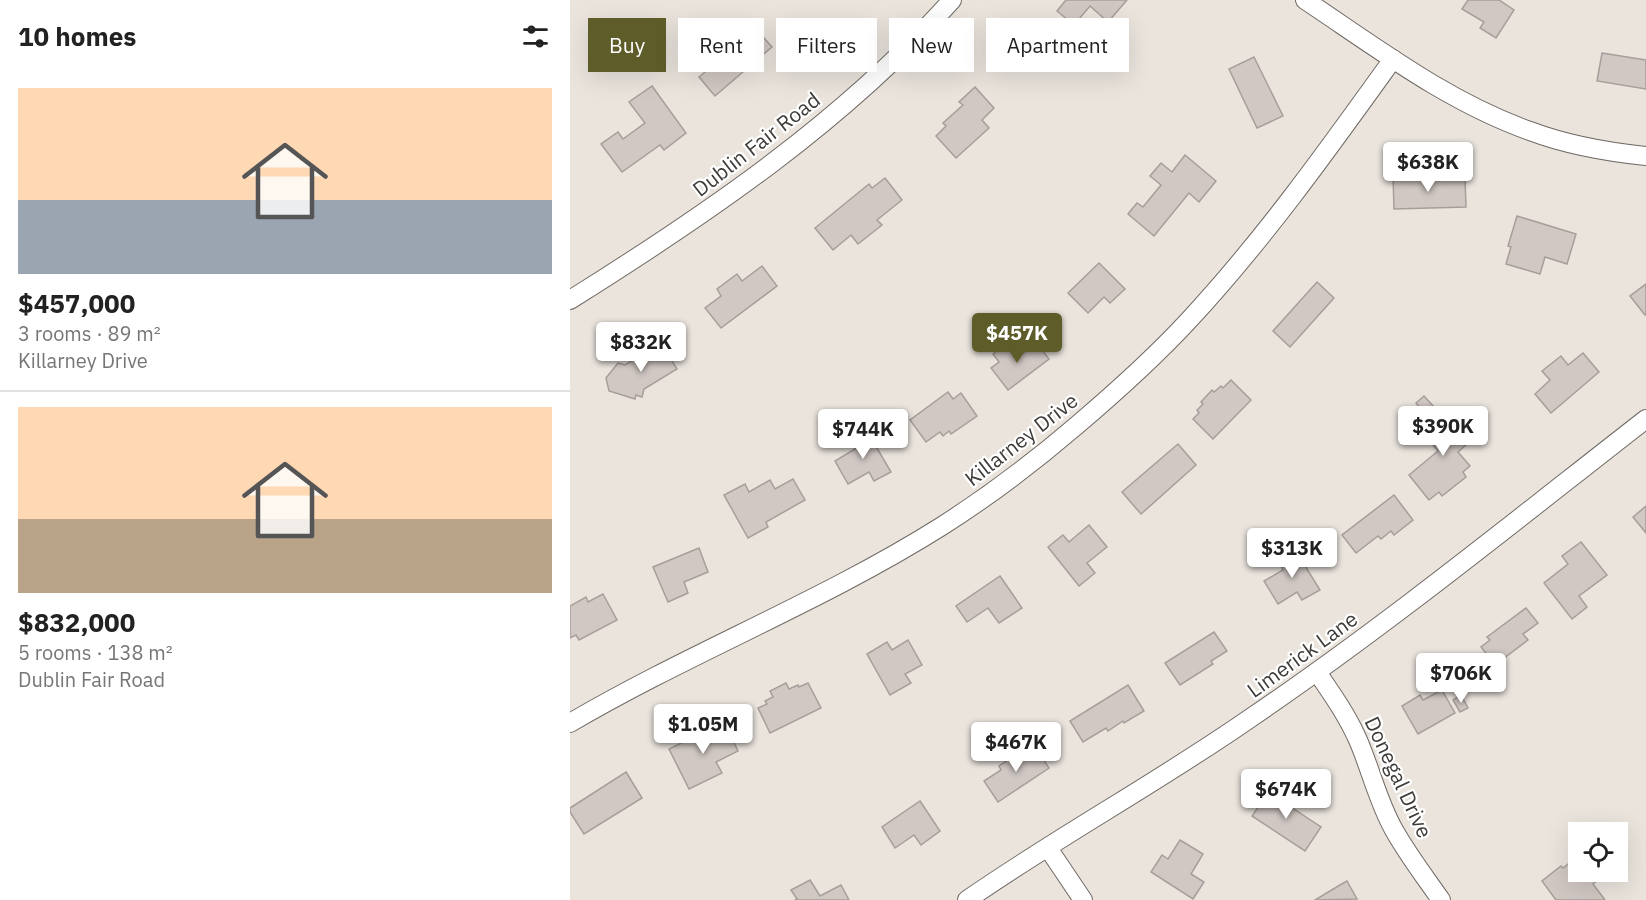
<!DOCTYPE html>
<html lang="en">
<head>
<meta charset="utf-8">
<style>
  :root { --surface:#fff; --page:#f6f6f6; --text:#222; --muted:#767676; --line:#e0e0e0; --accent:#5e5c29 }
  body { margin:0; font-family:"IBM Plex Sans",sans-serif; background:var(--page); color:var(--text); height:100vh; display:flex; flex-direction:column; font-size:22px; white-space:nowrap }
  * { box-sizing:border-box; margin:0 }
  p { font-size:20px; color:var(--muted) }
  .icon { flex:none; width:33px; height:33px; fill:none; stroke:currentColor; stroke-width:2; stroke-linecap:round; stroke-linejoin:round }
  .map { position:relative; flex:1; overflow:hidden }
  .sheet { display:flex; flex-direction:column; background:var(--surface); width:570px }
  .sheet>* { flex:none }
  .guide { position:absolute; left:18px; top:18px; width:570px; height:54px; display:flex; gap:12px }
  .buttons { position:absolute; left:998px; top:822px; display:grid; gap:12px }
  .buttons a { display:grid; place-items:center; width:60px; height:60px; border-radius:0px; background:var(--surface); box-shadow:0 6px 24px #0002; font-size:30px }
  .price { position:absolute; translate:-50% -51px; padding:0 14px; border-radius:6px; background:#fff; color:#222; font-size:20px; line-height:39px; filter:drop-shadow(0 2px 3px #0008) }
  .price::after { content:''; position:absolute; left:50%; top:36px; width:18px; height:14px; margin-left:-9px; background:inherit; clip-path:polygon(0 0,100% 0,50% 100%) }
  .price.selected { background:var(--accent); color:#fff }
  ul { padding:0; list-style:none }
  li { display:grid; align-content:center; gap:12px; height:318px; padding:0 18px }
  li+li { border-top:2px solid var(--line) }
  li span { display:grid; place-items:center; height:186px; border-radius:0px; color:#555 }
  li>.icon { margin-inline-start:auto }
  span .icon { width:108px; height:108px; fill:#fffc; stroke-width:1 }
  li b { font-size:26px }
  h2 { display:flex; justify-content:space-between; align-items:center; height:72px; padding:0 18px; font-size:26px }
  .chip { padding:0 21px; border-radius:0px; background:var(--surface); box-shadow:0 6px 24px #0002; font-size:21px; line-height:54px }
  .chip.selected { background:var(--accent); color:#fff }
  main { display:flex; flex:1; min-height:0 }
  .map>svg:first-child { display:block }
  .building { fill:#d1c8c4; stroke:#a79e9b; stroke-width:1.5 }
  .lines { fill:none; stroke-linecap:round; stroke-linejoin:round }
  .street-casing { stroke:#706a64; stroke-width:20 }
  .street { stroke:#fff; stroke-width:18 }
  .labels { text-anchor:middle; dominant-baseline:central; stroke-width:4.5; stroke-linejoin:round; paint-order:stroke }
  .street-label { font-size:21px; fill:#3e3b39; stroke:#fff }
</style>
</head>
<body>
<main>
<section class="sheet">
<h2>10 homes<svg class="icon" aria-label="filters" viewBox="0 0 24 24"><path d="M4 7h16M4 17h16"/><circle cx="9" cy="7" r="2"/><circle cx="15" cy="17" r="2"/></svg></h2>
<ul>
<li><span style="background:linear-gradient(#ffd9b3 60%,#9aa5b1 0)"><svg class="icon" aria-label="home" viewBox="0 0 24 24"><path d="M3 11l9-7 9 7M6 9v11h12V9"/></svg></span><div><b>$457,000</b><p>3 rooms · 89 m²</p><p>Killarney Drive</p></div></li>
<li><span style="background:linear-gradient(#ffd9b3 60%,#b9a48a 0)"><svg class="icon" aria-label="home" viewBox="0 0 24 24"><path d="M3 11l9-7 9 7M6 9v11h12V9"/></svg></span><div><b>$832,000</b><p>5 rooms · 138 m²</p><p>Dublin Fair Road</p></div></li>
</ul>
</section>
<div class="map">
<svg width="1076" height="900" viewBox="0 0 1076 900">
  <rect width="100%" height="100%" fill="#eae4dd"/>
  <!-- building -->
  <g class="building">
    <polygon points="496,0 557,0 538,22 520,6 504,25 487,11"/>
    <polygon points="898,0 929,0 944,10 926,38 910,28 914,22 892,9"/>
    <polygon points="186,29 202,47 145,96 129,77 148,61 139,51 155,38 163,48"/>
    <polygon points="1032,53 1076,60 1076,89 1027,81"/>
    <polygon points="684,57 713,116 687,128 659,69"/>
    <polygon points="82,86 116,133 94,150 90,145 52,172 31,144 48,132 53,139 75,123 59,102"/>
    <polygon points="405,87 424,108 412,120 419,128 386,158 366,136 376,126 373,123 393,105 389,102"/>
    <polygon points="615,155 646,181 629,202 619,193 584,236 558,214 567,203 573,207 591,185 580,176 591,163 602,172"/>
    <polygon points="847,175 848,180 895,179 896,207 824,209 823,176"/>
    <polygon points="315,178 332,200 307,220 312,225 288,244 281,235 263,250 245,228 299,184 302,188"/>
    <polygon points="947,216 1006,234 997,264 975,257 970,274 936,264 941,247 938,246"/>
    <polygon points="529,263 555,289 540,303 534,297 518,313 498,293"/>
    <polygon points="192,266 207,286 151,328 135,308 151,296 147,289 167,274 172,281"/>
    <polygon points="747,282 764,298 720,347 703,331"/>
    <polygon points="1076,284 1076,314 1075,315 1060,296"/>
    <polygon points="437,342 448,357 467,343 479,359 438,390 421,368 429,362 423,354"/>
    <polygon points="91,343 107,369 74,389 72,397 66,395 65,399 39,391 36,378 48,363 55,365"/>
    <polygon points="1013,353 1029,372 981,413 965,394 980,380 972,371 991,356 998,365"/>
    <polygon points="661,380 681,400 643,439 623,419 629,413 627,410 633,404 631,402 642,390 644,392 651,386 653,388"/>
    <polygon points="378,392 383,399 391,393 407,416 381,434 379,431 373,436 370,432 356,442 340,420"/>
    <polygon points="854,396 864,407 855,414 846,403"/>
    <polygon points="879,407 899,431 890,438 896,445 888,452 900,466 893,472 896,477 872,496 869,492 859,500 839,475 868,451 858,439 866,433 859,424"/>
    <polygon points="297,431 321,472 304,481 299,472 278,484 265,461 285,449 280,441"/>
    <polygon points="608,444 626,465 571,514 552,492"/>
    <polygon points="223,479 235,500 196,522 198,527 178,538 154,495 175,484 179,492 200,480 205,489"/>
    <polygon points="824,495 843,520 824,535 821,531 811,539 808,536 786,553 772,535"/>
    <polygon points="1076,506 1076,533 1063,517"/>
    <polygon points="519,525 537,547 517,563 525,573 509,586 478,547 493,535 499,542"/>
    <polygon points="1011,542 1037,575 1009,596 1017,607 1002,619 974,583 998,564 992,556"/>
    <polygon points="129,548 138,572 114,582 118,593 98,602 83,567"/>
    <polygon points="724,548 750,590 732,600 727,592 708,604 694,581 713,570 707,558"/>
    <polygon points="430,576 452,608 429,623 418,608 397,622 386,606"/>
    <polygon points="33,594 47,620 9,640 6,635 0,638 0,606 16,597 18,602"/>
    <polygon points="956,608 968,623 953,634 958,640 925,665 911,647 920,640 917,637"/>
    <polygon points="644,632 657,651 641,661 643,664 610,685 595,663"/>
    <polygon points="338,640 352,665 335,674 341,683 320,695 297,654 317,642 322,650"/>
    <polygon points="216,683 219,689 228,685 229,687 238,683 251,708 200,733 188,708 197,704 195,701 203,697 200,691"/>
    <polygon points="558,685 574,711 554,723 553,721 538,731 536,728 513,742 500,721"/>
    <polygon points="872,690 885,713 848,734 832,706 850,695 853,700"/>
    <polygon points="891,695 898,708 890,712 883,700"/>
    <polygon points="154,722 168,751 146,762 152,773 119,789 99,749"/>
    <polygon points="465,747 479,768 428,802 414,781 431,770 429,766 452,750 455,754"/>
    <polygon points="56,772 72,798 14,834 0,812 0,808"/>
    <polygon points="703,786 719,797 715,803 751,827 735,851 682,816"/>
    <polygon points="350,801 370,831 351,845 344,835 325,848 312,827"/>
    <polygon points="610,840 633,854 621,874 634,882 623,899 581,872 592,855 598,859"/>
    <polygon points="1008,856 1008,872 1030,872 1033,876 1023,884 1035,900 986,900 972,881 991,866 993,868"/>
    <polygon points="240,880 250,896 271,885 279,900 225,900 227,899 221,890"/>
    <polygon points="777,881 787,899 745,900 770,885"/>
  </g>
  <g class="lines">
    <defs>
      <g id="street">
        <path d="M735 0C807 48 878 102 960 131 997 145 1037 152 1076 156"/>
        <path d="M0 300C137 214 273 122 382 0"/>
        <path d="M747 672C762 694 777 715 788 740 801 770 808 802 824 830 838 855 855 877 871 900"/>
        <path d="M0 723C121 652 253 601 372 526 419 496 464 462 506 426 546 392 585 357 620 319 695 238 759 148 823 59"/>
        <polyline points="478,848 513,900"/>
        <path d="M397 900C489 836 587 783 679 719 816 626 945 521 1076 419"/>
      </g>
    </defs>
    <!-- street casing -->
    <use href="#street" class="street-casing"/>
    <!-- street -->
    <use href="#street" class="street"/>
  </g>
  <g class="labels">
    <!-- street labels -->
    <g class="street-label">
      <text transform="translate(186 144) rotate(-38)">Dublin Fair Road</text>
      <text transform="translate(451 439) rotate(-38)">Killarney Drive</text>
      <text transform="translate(732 654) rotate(-36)">Limerick Lane</text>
      <text transform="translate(829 777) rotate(65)">Donegal Drive</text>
    </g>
  </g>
</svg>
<div class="buttons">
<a><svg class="icon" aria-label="locate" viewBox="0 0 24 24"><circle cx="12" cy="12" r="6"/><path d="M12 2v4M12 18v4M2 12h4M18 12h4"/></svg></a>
</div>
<b class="price" style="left:858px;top:193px">$638K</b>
<b class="price selected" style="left:447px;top:364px">$457K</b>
<b class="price" style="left:71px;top:373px">$832K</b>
<b class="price" style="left:873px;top:457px">$390K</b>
<b class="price" style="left:293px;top:460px">$744K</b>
<b class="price" style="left:722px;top:579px">$313K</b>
<b class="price" style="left:891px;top:704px">$706K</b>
<b class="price" style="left:133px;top:755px">$1.05M</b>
<b class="price" style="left:446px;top:773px">$467K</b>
<b class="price" style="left:716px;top:820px">$674K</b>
<div class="guide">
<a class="chip selected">Buy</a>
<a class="chip">Rent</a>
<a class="chip">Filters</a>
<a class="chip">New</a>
<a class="chip">Apartment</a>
</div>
</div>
</main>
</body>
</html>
